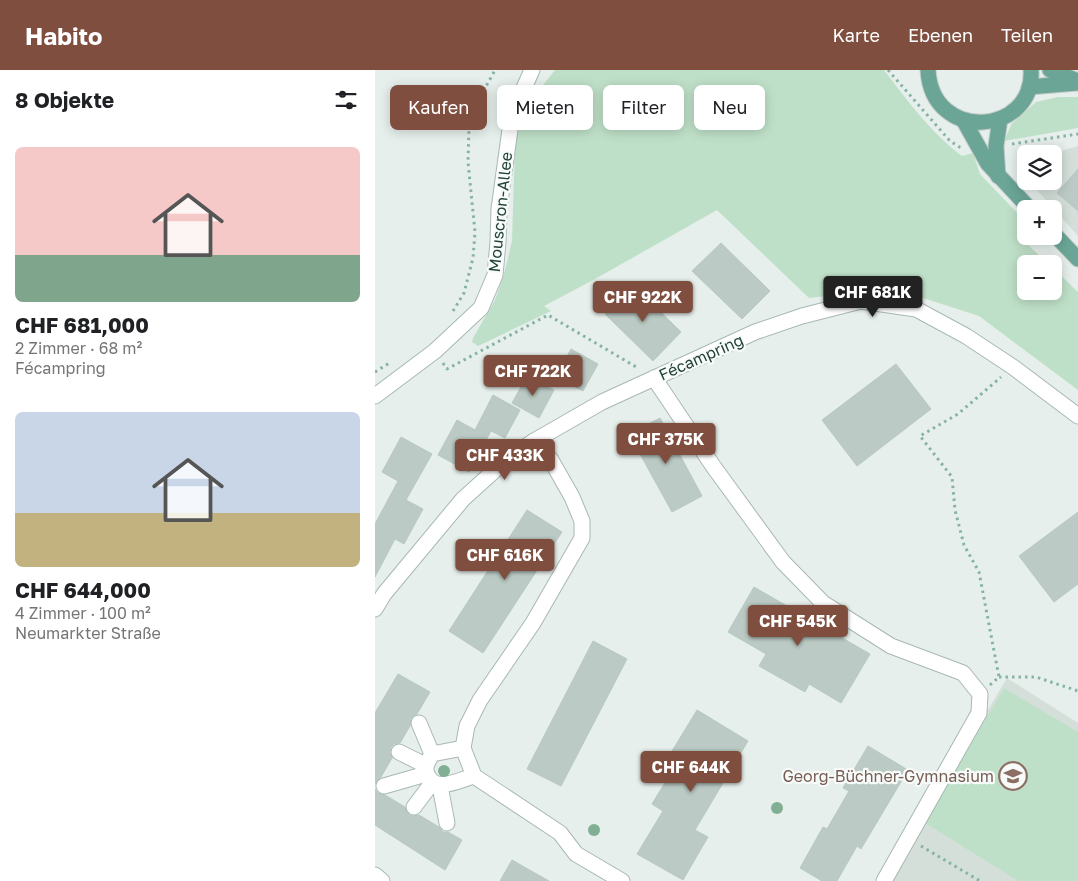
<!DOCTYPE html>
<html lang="de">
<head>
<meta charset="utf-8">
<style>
  :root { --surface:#fff; --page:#f6f6f6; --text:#202124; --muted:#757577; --accent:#7f4e3f }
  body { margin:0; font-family:"Golos Text",sans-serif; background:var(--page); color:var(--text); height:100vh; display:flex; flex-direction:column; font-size:19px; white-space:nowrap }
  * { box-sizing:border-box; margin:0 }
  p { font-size:16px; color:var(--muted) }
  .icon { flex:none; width:28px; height:28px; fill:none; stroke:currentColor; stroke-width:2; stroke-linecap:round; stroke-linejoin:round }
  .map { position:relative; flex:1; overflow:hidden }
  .drawer { display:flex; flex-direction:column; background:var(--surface); width:375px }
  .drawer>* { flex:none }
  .top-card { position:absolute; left:15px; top:15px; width:475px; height:45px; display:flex; gap:10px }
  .tools { position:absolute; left:642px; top:75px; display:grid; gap:10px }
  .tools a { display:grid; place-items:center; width:45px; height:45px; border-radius:8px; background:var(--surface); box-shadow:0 2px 12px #0003; font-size:25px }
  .price { position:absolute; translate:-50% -42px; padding:0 11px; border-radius:5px; background:var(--accent); color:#fff; font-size:16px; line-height:32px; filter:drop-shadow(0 1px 2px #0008) }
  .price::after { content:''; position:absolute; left:50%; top:30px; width:15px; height:11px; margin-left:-8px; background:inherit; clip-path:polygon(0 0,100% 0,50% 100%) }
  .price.selected { background:#222; color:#fff }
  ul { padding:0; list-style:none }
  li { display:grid; align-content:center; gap:10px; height:265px; padding:0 15px }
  li span { display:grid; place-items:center; height:155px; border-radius:8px; color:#555 }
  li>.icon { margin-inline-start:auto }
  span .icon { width:90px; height:90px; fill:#fffc; stroke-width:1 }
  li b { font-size:21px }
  h2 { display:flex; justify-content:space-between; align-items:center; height:60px; padding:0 15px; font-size:21px }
  .tag { padding:0 18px; border-radius:8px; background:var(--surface); box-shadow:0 2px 12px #0003; font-size:18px; line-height:45px }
  .tag.selected { background:var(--accent); color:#fff }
  header { display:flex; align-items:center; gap:30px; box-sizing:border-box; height:70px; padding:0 25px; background:var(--accent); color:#fff }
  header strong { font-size:24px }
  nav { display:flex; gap:28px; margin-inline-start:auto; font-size:18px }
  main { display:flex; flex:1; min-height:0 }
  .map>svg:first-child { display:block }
  .built { fill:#d4dfda }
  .green { fill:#bfe0c8 }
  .building { fill:#bbcac4; stroke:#b8c9c2 }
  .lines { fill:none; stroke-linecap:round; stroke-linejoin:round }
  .minor-casing { stroke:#a8b8b2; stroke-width:17 }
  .major-casing { stroke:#c2cac8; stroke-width:17 }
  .path { stroke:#86b3a5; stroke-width:3; stroke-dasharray:2.5 4; stroke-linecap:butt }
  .minor { stroke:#fff; stroke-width:15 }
  .major { stroke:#6aa596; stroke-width:15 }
  .tree { fill:#80af93 }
  .labels { text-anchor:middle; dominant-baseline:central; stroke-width:4.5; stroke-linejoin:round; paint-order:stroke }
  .street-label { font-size:16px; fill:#24423a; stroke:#f7fbf9 }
  .education-label { font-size:16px; fill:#785e54; stroke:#f7fbf9; text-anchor:end }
</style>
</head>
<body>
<header>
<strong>Habito</strong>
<nav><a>Karte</a><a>Ebenen</a><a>Teilen</a></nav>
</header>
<main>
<section class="drawer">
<h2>8 Objekte<svg class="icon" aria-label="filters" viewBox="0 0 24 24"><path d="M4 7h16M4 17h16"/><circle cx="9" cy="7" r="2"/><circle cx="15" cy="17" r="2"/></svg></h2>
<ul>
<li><span style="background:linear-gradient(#f6c9c9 70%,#7fa58c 0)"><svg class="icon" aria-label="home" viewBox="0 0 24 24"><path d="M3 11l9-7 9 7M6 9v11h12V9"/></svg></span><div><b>CHF 681,000</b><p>2 Zimmer · 68 m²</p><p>Fécampring</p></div></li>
<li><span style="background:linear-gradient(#c9d6e8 65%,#c2b280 0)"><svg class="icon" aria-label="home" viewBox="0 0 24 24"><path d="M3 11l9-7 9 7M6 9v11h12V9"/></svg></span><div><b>CHF 644,000</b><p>4 Zimmer · 100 m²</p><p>Neumarkter Straße</p></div></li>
</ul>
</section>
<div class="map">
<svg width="703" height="811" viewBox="0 0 703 811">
  <rect width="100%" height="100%" fill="#e6efeb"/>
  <!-- built -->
  <g class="built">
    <polygon points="703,76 703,166 654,111 679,111 679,84 676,84"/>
    <polygon points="632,608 703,653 703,811 514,811 542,759"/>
  </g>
  <!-- green -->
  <g class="green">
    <path d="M180 0H509C531 29 557 64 587 86L598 83 605 104 651 152V163L646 168 673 194H651V221H679V199L703 222V320L604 246 517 218 434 228 342 140 220 209 169 236 176 241 103 276 97 272 98 268 120 230 129 204 137 171 140 72 148 48 161 24Z"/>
    <polygon points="683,27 703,27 703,58 629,71 637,53 661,32"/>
    <polygon points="629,618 703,662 703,811 643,811 550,753"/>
  </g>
  <!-- building -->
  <g class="building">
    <polygon points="703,99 703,141 682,123"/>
    <polygon points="346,173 395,221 367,249 317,201"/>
    <polygon points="259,216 306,262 278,291 230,244"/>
    <polygon points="196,279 223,294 208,321 181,307"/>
    <polygon points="521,294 556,339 482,396 447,350"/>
    <polygon points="152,306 179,320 164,348 137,333"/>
    <polygon points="118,325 145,340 130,368 116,361 94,402 63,385 82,350 100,360"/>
    <polygon points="285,348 327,426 297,442 254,364"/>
    <polygon points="26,367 57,384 31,430 48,439 29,474 20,469 0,507 0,454 23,411 7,402"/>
    <polygon points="152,440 187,462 108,583 74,561"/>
    <polygon points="703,442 703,514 679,532 644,486"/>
    <polygon points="379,517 495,584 466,633 434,614 430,622 384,596 391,584 353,562"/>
    <polygon points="218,571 252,589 186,716 152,699"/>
    <polygon points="23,604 55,622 42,644 36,648 35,656 25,673 19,674 16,677 15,683 17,688 6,707 0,714 0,643"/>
    <polygon points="322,640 373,671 320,760 333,767 308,810 262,784 288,741 277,734 303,691 294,686"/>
    <polygon points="493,676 533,700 486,779 482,776 462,811 447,811 425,798 448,757 452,759 474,721 468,718"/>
    <polygon points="0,719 3,723 10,725 30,737 34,745 38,746 44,745 64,757 68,762 73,762 87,770 70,800 0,755"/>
    <polygon points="137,790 174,811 125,811"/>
  </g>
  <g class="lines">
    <defs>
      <g id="minor">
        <polyline points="279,308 338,396 408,492 448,533 516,576 588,603 605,624 604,643 509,811"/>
        <polyline points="0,326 60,281 106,238 120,205 123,172 124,139 137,45 157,0"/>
        <polyline points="159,371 176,390 197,427 207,451 207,468 158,553 105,630 92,656 88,678 99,706 185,763 201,784 247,811"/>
        <polyline points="0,539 9,524 88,429 129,392 159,371 227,332 380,262 427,246 486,231 541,239 591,266 638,297 703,346"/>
        <polyline points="44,653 57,684"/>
        <path d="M88 678 57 684C53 692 48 697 53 706 61 723 84 710 99 706"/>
        <polyline points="24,682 50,695"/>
        <polyline points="9,716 51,704"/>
        <polyline points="65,716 72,753"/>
        <polyline points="39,737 57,713"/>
        <polyline points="0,805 7,811"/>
      </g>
      <g id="major">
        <path d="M553 0C557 74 660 65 656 0"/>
        <polyline points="675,0 703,11"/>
        <polyline points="654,17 703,13"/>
        <polyline points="589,51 613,94 655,139"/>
        <polyline points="623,106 621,76 625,49"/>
        <polyline points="679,164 703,189"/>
      </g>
    </defs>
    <!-- minor casing -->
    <use href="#minor" class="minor-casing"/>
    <!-- major casing -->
    <use href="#major" class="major-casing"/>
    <!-- path -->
    <g class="path">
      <polyline points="513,0 575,71 586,78"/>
      <polyline points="637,74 703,64"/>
      <polyline points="78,241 89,223 98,188 100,162 93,92 94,58 102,33 120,0"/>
      <polyline points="68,293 72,299 173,245 263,298"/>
      <polyline points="0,302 16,292"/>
      <polyline points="624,607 661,607 703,621"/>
      <polyline points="615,615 624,607 604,502 589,475 580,440 577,407 545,366 583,344 626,307"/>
      <polyline points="546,776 605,811"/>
    </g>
    <!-- minor -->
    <use href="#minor" class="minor"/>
    <!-- major -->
    <use href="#major" class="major"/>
  </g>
  <!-- trees -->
  <g class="tree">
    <circle cx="69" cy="701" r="6"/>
    <circle cx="402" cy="738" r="6"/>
    <circle cx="219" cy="760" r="6"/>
  </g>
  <!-- icons -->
  <defs>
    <symbol id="school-ring" viewBox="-11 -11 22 22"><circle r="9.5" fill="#f7fbf9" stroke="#8d6e63" stroke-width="1.5"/><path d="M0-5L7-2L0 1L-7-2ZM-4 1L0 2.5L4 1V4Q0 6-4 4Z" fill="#8d6e63"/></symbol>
  </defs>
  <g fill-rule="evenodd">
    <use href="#school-ring" x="622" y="690" width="32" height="32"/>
  </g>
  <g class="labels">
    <!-- street labels -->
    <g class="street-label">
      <text transform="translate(125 142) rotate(-84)">Mouscron-Allee</text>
      <text transform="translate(326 287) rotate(-24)">Fécampring</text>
    </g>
    <!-- education labels -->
    <g class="education-label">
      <text x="619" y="706">Georg-Büchner-Gymnasium</text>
    </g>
  </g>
</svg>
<div class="tools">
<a><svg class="icon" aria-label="layers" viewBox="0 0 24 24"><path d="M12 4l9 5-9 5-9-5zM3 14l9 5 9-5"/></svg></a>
<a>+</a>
<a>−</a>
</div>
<b class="price selected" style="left:498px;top:248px">CHF 681K</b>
<b class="price" style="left:268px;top:253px">CHF 922K</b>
<b class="price" style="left:158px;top:327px">CHF 722K</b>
<b class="price" style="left:291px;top:395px">CHF 375K</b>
<b class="price" style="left:130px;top:411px">CHF 433K</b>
<b class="price" style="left:130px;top:511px">CHF 616K</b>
<b class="price" style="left:423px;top:577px">CHF 545K</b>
<b class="price" style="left:316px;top:723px">CHF 644K</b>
<div class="top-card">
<a class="tag selected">Kaufen</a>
<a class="tag">Mieten</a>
<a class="tag">Filter</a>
<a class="tag">Neu</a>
</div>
</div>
</main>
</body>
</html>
